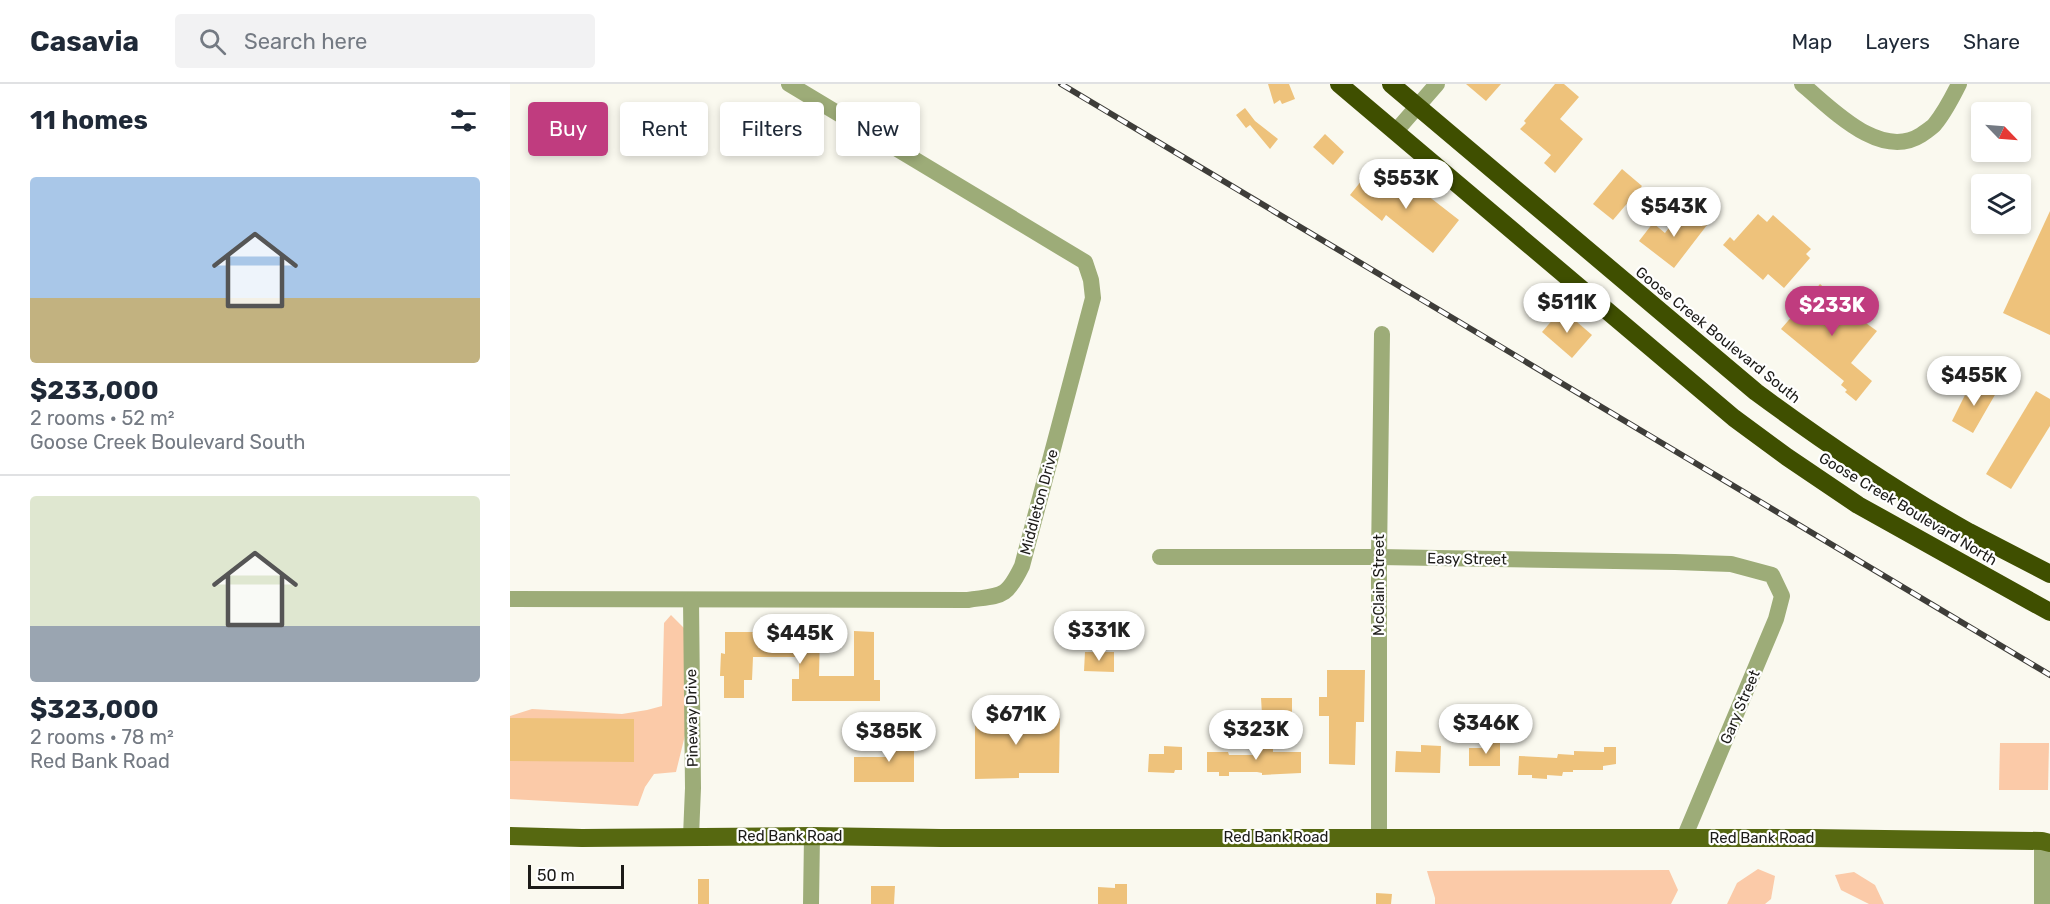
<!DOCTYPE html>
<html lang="en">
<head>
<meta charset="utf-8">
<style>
  :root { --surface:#fff; --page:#f2f2f3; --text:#1f2937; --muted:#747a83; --line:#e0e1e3; --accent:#c03c7f }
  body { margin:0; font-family:Rubik,sans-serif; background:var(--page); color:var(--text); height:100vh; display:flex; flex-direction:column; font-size:22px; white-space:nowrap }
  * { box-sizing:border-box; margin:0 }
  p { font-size:20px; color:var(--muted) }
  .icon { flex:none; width:33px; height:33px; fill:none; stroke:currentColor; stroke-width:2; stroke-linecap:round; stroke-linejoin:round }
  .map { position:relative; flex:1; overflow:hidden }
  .side { display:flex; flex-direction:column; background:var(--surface); width:510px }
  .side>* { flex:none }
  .hud { position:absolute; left:18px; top:18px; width:570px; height:54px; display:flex; gap:12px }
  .needle { width:39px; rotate:115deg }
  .buttons { position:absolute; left:1461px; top:18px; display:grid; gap:12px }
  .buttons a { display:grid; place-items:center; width:60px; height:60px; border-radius:6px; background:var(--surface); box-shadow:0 3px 9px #0003; font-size:30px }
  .scale { position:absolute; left:18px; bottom:15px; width:96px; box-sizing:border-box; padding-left:6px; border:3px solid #1c1b18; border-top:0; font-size:16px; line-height:21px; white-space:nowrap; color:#1c1b18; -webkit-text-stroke:4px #fff; paint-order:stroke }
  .price { position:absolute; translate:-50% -51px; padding:0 14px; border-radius:21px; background:#fff; color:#222; font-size:20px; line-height:39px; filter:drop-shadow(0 2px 3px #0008) }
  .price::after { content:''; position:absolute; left:50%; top:36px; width:18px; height:14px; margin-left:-9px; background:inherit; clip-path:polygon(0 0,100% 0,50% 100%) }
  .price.active { background:var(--accent); color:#fff }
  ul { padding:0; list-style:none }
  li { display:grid; align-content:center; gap:12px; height:318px; padding:0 30px }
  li+li { border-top:2px solid var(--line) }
  li span { display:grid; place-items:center; height:186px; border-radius:6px; color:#555 }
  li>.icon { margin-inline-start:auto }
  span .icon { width:108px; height:108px; fill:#fffc; stroke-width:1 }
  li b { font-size:26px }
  h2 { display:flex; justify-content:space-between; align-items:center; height:72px; padding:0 30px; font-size:26px }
  .pill { padding:0 21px; border-radius:6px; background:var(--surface); box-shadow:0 3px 9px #0003; font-size:21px; line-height:54px }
  .pill.active { background:var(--accent); color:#fff }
  header { display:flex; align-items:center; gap:36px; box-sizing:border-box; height:84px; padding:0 30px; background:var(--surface); border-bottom:2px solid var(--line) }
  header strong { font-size:28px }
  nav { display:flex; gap:33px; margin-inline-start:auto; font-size:21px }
  .search { width:420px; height:54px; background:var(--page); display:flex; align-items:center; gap:15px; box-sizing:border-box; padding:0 21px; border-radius:6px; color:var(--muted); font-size:22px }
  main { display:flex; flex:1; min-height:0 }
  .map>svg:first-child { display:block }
  .green { fill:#fbcaa8 }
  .building { fill:#eec27b }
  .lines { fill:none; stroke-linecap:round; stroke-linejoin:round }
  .minor { stroke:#9dac78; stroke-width:16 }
  .major { stroke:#566810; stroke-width:18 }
  .highway { stroke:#3f4f00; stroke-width:18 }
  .rail-casing { stroke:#3e3d39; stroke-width:6 }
  .rail { stroke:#fff; stroke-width:4; stroke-dasharray:11; stroke-linecap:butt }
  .labels { text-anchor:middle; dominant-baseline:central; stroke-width:4.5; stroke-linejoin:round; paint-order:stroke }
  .street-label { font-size:15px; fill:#1c1b18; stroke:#fff }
</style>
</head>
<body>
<header>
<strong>Casavia</strong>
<div class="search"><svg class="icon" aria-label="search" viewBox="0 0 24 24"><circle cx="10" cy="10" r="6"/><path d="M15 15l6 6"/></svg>Search here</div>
<nav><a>Map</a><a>Layers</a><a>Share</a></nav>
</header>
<main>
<section class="side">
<h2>11 homes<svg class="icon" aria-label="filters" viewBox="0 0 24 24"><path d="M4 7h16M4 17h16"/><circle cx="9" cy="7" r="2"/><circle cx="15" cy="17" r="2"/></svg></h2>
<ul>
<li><span style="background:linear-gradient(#a9c7e8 65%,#c2b280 0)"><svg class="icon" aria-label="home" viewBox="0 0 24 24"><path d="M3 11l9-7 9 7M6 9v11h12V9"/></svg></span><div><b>$233,000</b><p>2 rooms · 52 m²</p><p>Goose Creek Boulevard South</p></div></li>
<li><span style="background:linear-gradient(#dfe7d0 70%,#9aa5b1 0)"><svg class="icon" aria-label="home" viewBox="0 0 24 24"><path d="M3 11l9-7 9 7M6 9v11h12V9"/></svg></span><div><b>$323,000</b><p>2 rooms · 78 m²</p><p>Red Bank Road</p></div></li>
</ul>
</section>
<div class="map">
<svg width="1540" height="820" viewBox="0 0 1540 820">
  <rect width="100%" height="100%" fill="#faf9ef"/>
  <!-- green -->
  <g class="green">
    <polygon points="161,531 174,544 178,639 166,688 144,690 135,703 128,722 0,715 0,632 22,625 112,630 137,626 152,622 154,539"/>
    <polygon points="1490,659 1539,659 1538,706 1489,706"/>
    <polygon points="1248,785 1265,792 1261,815 1255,820 1217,820 1227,799"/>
    <polygon points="1159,786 1168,806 1161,820 925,820 925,814 917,787"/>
    <polygon points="1344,788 1365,801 1374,820 1359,820 1331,806 1325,791"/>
  </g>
  <!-- building -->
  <g class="building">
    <polygon points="758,0 779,0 785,15 772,20 770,16 764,20"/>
    <polygon points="956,0 991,0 976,17"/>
    <polygon points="1045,0 1054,0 1069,13 1050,35 1073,55 1045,89 1034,79 1041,71 1010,45 1016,39 1014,37"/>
    <polygon points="735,24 745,37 768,55 760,65 740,41 736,44 726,31"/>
    <polygon points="815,50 834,68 823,81 803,63"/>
    <polygon points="1112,85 1132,102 1103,136 1083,120"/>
    <polygon points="860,86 894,113 904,101 949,136 923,169 876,131 872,137 840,111"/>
    <polygon points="1174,124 1197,141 1164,184 1129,157 1143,139 1155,149"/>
    <polygon points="1540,127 1540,251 1493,229"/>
    <polygon points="1248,130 1257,138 1263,131 1301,165 1296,170 1300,174 1274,204 1258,190 1253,196 1213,161 1220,153 1224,157"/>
    <polygon points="1310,200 1342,229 1367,247 1341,279 1362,297 1346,317 1335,308 1337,306 1331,301 1334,297 1271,245"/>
    <polygon points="1052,225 1082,251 1062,274 1032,248"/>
    <polygon points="1467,298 1486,309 1463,349 1442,337 1455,311 1458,313"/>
    <polygon points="1526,307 1540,315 1540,342 1501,405 1476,390"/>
    <polygon points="253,544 272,545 272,547 310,547 309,592 344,592 344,547 364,548 364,596 370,596 370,617 282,617 282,595 289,595 289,573 243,573 242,596 234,596 234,614 214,614 214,592 210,592 211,569 215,570 215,548 253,548"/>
    <polygon points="575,568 604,568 604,588 574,587"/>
    <polygon points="817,586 855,586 854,638 846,638 845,681 819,680 819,632 809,632 809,613 817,613"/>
    <polygon points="751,614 782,614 782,630 752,630"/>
    <polygon points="524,629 537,629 537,634 550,634 549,689 509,689 509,694 465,695 465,633 524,633"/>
    <polygon points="0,634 124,635 124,678 0,677"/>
    <polygon points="378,650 404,650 404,698 344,698 344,673 378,673"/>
    <polygon points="749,652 763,652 763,668 791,668 791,689 752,691 752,689 747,688 719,688 719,692 709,692 709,688 697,688 697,668 718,668 719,671 749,671"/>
    <polygon points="979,655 990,655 990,682 959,682 959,664 979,664"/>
    <polygon points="911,661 931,662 930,689 885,688 886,667 911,668"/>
    <polygon points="654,662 672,663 672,686 665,686 664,689 638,688 639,670 654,670"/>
    <polygon points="1094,663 1106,663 1106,680 1093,682 1093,686 1063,686 1063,688 1053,688 1052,692 1037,691 1037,695 1022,694 1022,691 1008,691 1009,672 1047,674 1048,670 1064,671 1064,667 1094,668"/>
    <rect x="188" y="795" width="11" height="25"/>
    <polygon points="605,800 617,800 617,820 588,820 588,803 605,804"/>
    <polygon points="361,802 385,802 384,820 361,820"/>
    <polygon points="866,809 882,810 881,820 866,820"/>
  </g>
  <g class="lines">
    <!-- minor -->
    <g class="minor">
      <path d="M1292 0C1321 24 1370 77 1411 51 1416 47 1422 44 1425 40 1435 28 1442 14 1449 0"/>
      <polyline points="886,47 927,0"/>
      <polyline points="650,473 869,473 1165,478 1221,480 1262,491 1272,512 1266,535 1174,754"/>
      <path d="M0 515 458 516C492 511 496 515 512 482L583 214 581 196 575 178 279 0"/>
      <polyline points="181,516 183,704 181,752"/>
      <polyline points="869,753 869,473 872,250"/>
      <polyline points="1532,757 1532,820"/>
      <polyline points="301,820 302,752"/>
    </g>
    <!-- major -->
    <polyline class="major" points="0,752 72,754 302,752 431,754 1300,754 1532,757 1540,759"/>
    <!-- highway -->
    <g class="highway">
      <polyline points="829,0 1224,334 1277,373 1348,421 1540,528"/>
      <path d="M881 0 1246 308C1314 358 1385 407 1459 448 1486 462 1513 476 1540 490"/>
    </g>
    <defs>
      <polyline id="rail" points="551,0 1540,591"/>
    </defs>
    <!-- rail casing -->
    <use href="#rail" class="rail-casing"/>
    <!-- rail -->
    <use href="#rail" class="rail"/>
  </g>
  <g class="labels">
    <!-- street labels -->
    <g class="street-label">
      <text transform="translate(1208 251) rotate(39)">Goose Creek Boulevard South</text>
      <text transform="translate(529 418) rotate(-75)">Middleton Drive</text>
      <text transform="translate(1398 425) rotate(31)">Goose Creek Boulevard North</text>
      <text transform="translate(957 475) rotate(1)">Easy Street</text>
      <text transform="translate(869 501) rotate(-90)">McClain Street</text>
      <text transform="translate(1230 623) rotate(-67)">Gary Street</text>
      <text transform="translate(182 634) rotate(-91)">Pineway Drive</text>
      <text x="280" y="752">Red Bank Road</text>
      <text x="766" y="753">Red Bank Road</text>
      <text x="1252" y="754">Red Bank Road</text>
    </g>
  </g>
</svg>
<div class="buttons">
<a><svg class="needle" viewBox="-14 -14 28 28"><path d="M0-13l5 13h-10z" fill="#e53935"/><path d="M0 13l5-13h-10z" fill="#747a83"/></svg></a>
<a><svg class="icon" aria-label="layers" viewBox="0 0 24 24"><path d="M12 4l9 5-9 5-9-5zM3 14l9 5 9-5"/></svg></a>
</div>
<div class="scale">50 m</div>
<b class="price" style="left:896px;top:126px">$553K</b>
<b class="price" style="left:1164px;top:154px">$543K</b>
<b class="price" style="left:1057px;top:250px">$511K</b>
<b class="price active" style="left:1322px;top:253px">$233K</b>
<b class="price" style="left:1464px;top:323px">$455K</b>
<b class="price" style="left:589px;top:578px">$331K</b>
<b class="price" style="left:290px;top:581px">$445K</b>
<b class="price" style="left:506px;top:662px">$671K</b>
<b class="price" style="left:976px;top:671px">$346K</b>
<b class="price" style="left:746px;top:677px">$323K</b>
<b class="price" style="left:379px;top:679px">$385K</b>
<div class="hud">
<a class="pill active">Buy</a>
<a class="pill">Rent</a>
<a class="pill">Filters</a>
<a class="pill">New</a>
</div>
</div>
</main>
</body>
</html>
